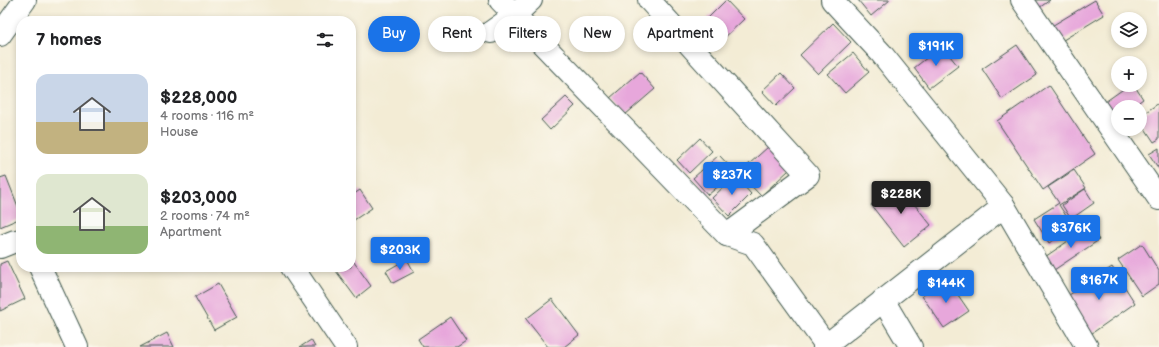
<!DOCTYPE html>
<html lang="en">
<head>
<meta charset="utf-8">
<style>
  :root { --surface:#fff; --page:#f2f2f2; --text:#202124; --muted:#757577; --accent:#1a73e8 }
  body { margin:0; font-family:"Balsamiq Sans",sans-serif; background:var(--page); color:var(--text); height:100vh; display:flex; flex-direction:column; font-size:15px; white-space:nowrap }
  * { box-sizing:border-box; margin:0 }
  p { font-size:13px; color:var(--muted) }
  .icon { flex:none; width:22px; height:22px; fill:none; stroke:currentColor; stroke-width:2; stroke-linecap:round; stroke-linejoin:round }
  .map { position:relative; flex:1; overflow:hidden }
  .sheet { position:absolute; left:16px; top:16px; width:340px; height:256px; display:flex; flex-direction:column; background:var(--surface); border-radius:16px; box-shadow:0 2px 6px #0003 }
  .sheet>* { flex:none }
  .banner { position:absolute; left:368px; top:16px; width:380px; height:36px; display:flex; gap:8px }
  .controls { position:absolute; left:1111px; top:12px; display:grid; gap:8px }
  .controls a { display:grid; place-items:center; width:36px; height:36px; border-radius:50%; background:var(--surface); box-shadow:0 2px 6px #0003; font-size:20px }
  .price { position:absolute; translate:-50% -34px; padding:0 9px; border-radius:4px; background:var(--accent); color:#fff; font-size:13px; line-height:26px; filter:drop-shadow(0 1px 2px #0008) }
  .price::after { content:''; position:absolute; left:50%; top:24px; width:12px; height:9px; margin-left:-6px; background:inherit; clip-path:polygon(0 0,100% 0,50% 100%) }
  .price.selected { background:#222; color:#fff }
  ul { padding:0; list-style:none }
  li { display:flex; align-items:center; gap:12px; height:100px; padding:0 20px }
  li span { display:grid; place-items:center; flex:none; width:112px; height:80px; border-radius:12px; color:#555 }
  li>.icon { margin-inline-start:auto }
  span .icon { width:48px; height:48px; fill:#fffc; stroke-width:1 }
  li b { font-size:17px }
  h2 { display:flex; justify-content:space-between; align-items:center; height:48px; padding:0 20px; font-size:17px }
  .chip { padding:0 14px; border-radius:18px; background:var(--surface); box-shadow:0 2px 6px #0003; font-size:14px; line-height:36px }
  .chip.selected { background:var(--accent); color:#fff }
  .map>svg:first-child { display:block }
  .building { fill:#e7a7db }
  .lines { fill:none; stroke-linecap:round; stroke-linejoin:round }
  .minor-casing { stroke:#3f574c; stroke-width:24 }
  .minor { stroke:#fff; stroke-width:22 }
</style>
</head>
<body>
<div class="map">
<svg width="1159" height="347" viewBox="0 0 1159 347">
  <rect width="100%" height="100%" fill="#fbf7ec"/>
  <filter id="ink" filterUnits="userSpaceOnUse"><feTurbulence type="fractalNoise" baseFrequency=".025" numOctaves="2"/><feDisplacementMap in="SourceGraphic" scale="8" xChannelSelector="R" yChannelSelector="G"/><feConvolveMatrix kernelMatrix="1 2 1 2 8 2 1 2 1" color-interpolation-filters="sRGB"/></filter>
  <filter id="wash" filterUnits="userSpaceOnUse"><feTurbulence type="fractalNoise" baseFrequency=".012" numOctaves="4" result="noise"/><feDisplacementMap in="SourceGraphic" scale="16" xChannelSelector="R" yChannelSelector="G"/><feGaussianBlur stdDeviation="0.9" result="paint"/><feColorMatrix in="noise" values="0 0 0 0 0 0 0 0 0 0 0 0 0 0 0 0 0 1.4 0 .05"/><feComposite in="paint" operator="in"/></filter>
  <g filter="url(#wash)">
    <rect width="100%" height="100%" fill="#f3ecd5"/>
    <g id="blocks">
      <!-- building -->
      <g class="building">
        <polygon points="726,0 744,19 717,45 700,26"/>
        <polygon points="858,0 890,0 871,16"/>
        <polygon points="1023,0 1050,0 1032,13"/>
        <polygon points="1095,0 1104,15 1060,42 1050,27"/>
        <polygon points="833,23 851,42 818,74 800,55"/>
        <polygon points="1017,45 1037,75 1002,99 982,69"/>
        <polygon points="942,46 958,66 929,88 914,68"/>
        <polygon points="853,53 869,72 845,93 828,74"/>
        <polygon points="640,72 655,89 625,115 610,98"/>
        <polygon points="781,73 795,88 776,106 762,91"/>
        <polygon points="1049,85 1095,154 1043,190 997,121"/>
        <polygon points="1129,85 1134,85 1143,99 1132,107 1118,107 1118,117 1116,118 1105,102"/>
        <polygon points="566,97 575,106 550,130 541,120"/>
        <polygon points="1159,103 1159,139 1154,142 1140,121 1140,116"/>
        <polygon points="700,138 712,151 689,173 677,160"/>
        <polygon points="768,147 789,170 761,196 739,173"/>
        <polygon points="1159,148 1159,169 1149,154"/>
        <polygon points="719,155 735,172 708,195 693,178"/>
        <polygon points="1074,170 1086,188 1059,205 1074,228 1049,243 1034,219 1059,203 1048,187"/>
        <polygon points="6,176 21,214 21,218 0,227 0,178"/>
        <polygon points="735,176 751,194 729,216 712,198"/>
        <polygon points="898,184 931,225 904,247 871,205"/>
        <polygon points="1085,189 1094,203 1071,219 1062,205"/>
        <polygon points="360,190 372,208 351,222 351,196"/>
        <polygon points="1090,226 1099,240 1051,272 1042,259"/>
        <polygon points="1142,244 1159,271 1159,284 1142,296 1118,260"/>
        <polygon points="351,258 371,286 356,298 333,267 351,267"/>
        <polygon points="407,259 414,272 393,283 386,271"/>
        <polygon points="7,261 25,299 0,311 0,264"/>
        <polygon points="1112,267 1135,303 1088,336 1063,299"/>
        <polygon points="947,279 969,311 944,328 922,296"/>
        <polygon points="218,284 237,317 214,330 195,297"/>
        <polygon points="552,299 579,335 564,347 548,347 526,319"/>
        <polygon points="450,317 466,341 457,347 423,347 418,339"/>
        <polygon points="167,333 174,347 140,347"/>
        <polygon points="311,340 315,347 300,347"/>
      </g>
    </g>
  </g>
  <g filter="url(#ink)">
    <use href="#blocks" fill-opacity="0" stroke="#3f574c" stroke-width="1"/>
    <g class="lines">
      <defs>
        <g id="minor">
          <polyline points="500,0 727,235 753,244 826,345"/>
          <polyline points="649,0 808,175 727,235"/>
          <polyline points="832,0 881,53 1004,206 1087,347"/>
          <polyline points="1022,0 1159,199"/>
          <polyline points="491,32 515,15 531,0"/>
          <polyline points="0,35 25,0"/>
          <polyline points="0,247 15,241 21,240"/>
          <polyline points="40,267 77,347"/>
          <polyline points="292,267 346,347"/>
          <polyline points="883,300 911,347"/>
          <polyline points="824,347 1004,206"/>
        </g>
      </defs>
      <!-- minor casing -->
      <use href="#minor" class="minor-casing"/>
      <!-- minor -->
      <use href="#minor" class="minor"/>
    </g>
  </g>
</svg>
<div class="controls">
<a><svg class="icon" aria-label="layers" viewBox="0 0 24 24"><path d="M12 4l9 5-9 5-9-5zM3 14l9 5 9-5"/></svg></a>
<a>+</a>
<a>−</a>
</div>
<b class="price" style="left:936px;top:67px">$191K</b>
<b class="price" style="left:732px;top:196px">$237K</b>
<b class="price selected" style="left:901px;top:215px">$228K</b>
<b class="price" style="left:1071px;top:249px">$376K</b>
<b class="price" style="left:400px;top:271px">$203K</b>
<b class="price" style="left:1099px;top:301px">$167K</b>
<b class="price" style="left:946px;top:304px">$144K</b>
<div class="banner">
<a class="chip selected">Buy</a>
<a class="chip">Rent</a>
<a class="chip">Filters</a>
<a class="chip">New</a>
<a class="chip">Apartment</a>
</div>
<section class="sheet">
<h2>7 homes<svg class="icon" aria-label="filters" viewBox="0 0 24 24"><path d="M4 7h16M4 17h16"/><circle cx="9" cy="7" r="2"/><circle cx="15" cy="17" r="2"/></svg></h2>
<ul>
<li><span style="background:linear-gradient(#c9d6e8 60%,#c2b280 0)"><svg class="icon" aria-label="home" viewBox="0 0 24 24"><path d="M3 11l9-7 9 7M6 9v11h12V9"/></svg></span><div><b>$228,000</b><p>4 rooms · 116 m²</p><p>House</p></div></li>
<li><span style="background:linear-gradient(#dfe7d0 65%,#8fb573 0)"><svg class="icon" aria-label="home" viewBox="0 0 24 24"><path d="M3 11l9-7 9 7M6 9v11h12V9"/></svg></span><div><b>$203,000</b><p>2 rooms · 74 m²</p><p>Apartment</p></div></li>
</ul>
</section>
</div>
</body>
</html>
